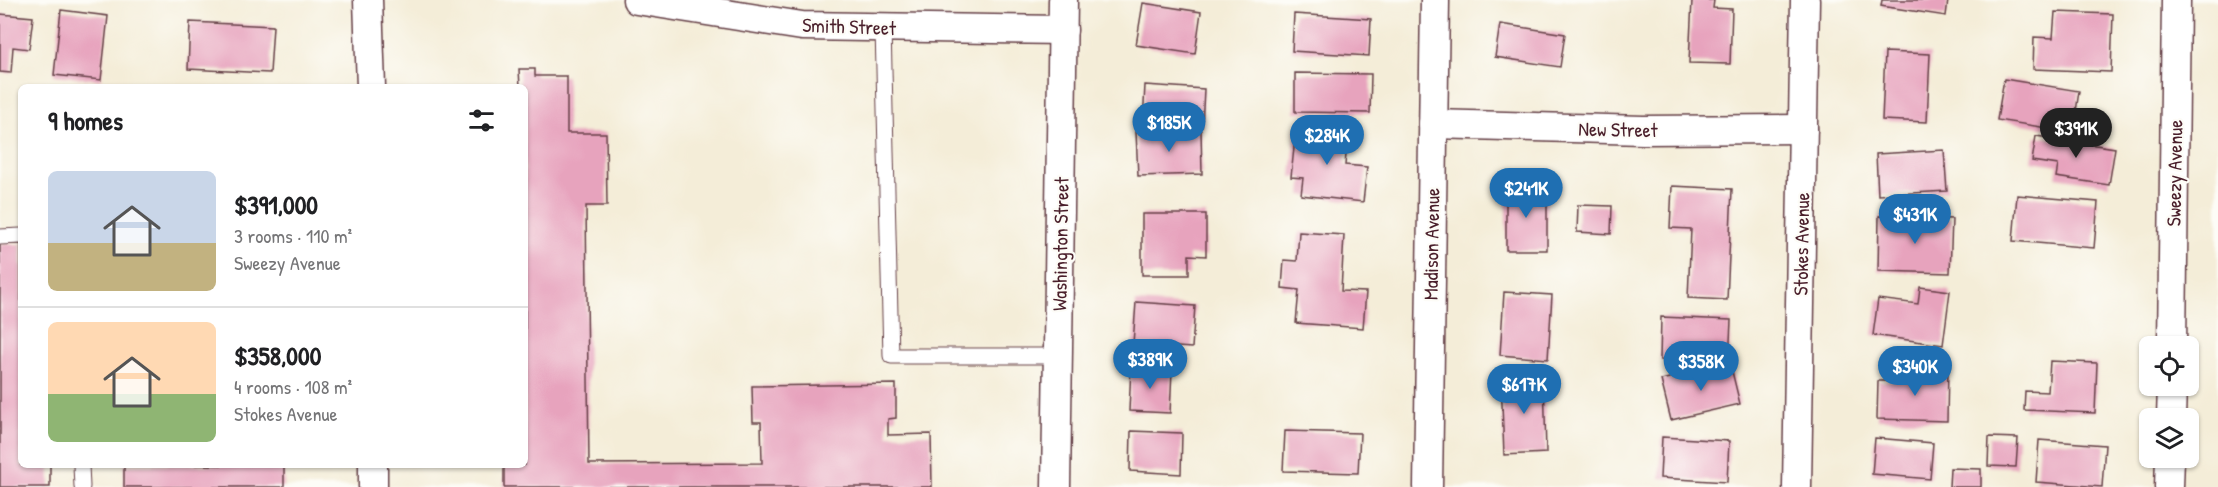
<!DOCTYPE html>
<html lang="en">
<head>
<meta charset="utf-8">
<style>
  :root { --surface:#fff; --page:#f2f2f2; --text:#202124; --muted:#757577; --line:#e0e0e0; --accent:#1f6fb2 }
  body { margin:0; font-family:"Patrick Hand",sans-serif; background:var(--page); color:var(--text); height:100vh; display:flex; flex-direction:column; font-size:22px; white-space:nowrap }
  * { box-sizing:border-box; margin:0 }
  p { font-size:20px; color:var(--muted) }
  .icon { flex:none; width:33px; height:33px; fill:none; stroke:currentColor; stroke-width:2; stroke-linecap:round; stroke-linejoin:round }
  .map { position:relative; flex:1; overflow:hidden }
  .drawer { position:absolute; left:18px; top:84px; width:510px; height:384px; display:flex; flex-direction:column; background:var(--surface); border-radius:9px; box-shadow:0 2px 4px #0004 }
  .drawer>* { flex:none }
  .tools { position:absolute; left:2139px; top:336px; display:grid; gap:12px }
  .tools a { display:grid; place-items:center; width:60px; height:60px; border-radius:9px; background:var(--surface); box-shadow:0 2px 4px #0004; font-size:30px }
  .price { position:absolute; translate:-50% -51px; padding:0 14px; border-radius:21px; background:var(--accent); color:#fff; font-size:20px; line-height:39px; filter:drop-shadow(0 2px 3px #0008) }
  .price::after { content:''; position:absolute; left:50%; top:36px; width:18px; height:14px; margin-left:-9px; background:inherit; clip-path:polygon(0 0,100% 0,50% 100%) }
  .price.active { background:#222; color:#fff }
  ul { padding:0; list-style:none }
  li { display:flex; align-items:center; gap:18px; height:150px; padding:0 30px }
  li+li { border-top:2px solid var(--line) }
  li span { display:grid; place-items:center; flex:none; width:168px; height:120px; border-radius:9px; color:#555 }
  li>.icon { margin-inline-start:auto }
  span .icon { width:72px; height:72px; fill:#fffc; stroke-width:1 }
  li b { font-size:26px }
  h2 { display:flex; justify-content:space-between; align-items:center; height:72px; padding:0 30px; font-size:26px }
  .map>svg:first-child { display:block }
  .building { fill:#e7a3bd }
  .lines { fill:none; stroke-linecap:round; stroke-linejoin:round }
  .service-casing { stroke:#643e45; stroke-width:17 }
  .minor-casing { stroke:#643e45; stroke-width:31 }
  .service { stroke:#fff; stroke-width:15 }
  .minor { stroke:#fff; stroke-width:28 }
  .labels { text-anchor:middle; dominant-baseline:central; stroke-width:4.5; stroke-linejoin:round; paint-order:stroke }
  .street-label { font-size:20px; fill:#4a1f2b; stroke:#fdfcf7 }
</style>
</head>
<body>
<div class="map">
<svg width="2218" height="487" viewBox="0 0 2218 487">
  <rect width="100%" height="100%" fill="#fdfcf7"/>
  <filter id="ink" filterUnits="userSpaceOnUse"><feTurbulence type="fractalNoise" baseFrequency=".0167" numOctaves="2"/><feDisplacementMap in="SourceGraphic" scale="12" xChannelSelector="R" yChannelSelector="G"/><feConvolveMatrix kernelMatrix="1 2 1 2 8 2 1 2 1" color-interpolation-filters="sRGB"/></filter>
  <filter id="wash" filterUnits="userSpaceOnUse"><feTurbulence type="fractalNoise" baseFrequency=".008" numOctaves="4" result="noise"/><feDisplacementMap in="SourceGraphic" scale="24" xChannelSelector="R" yChannelSelector="G"/><feGaussianBlur stdDeviation="1.35" result="paint"/><feColorMatrix in="noise" values="0 0 0 0 0 0 0 0 0 0 0 0 0 0 0 0 0 1.4 0 .05"/><feComposite in="paint" operator="in"/></filter>
  <g filter="url(#wash)">
    <rect width="100%" height="100%" fill="#f4edd8"/>
    <g id="blocks">
      <!-- building -->
      <g class="building">
        <polygon points="1692,0 1714,0 1713,8 1732,9 1730,64 1689,63"/>
        <polygon points="1882,0 1948,0 1946,16 1881,6"/>
        <polygon points="1143,3 1201,12 1195,54 1136,45"/>
        <polygon points="61,10 108,16 101,80 54,75"/>
        <polygon points="2055,12 2113,14 2111,72 2033,69 2034,37 2053,38"/>
        <polygon points="0,14 33,17 29,49 13,47 11,73 0,72"/>
        <polygon points="1294,14 1371,19 1369,56 1292,51"/>
        <polygon points="190,22 273,26 270,73 188,69"/>
        <polygon points="1500,24 1565,34 1560,67 1495,57"/>
        <polygon points="1885,52 1930,54 1927,122 1882,120"/>
        <polygon points="519,69 535,69 535,76 567,76 567,133 606,133 607,206 586,206 589,464 762,463 761,422 753,422 752,386 896,384 896,418 888,419 888,435 931,434 932,487 504,487 504,465 525,465 525,87 520,87"/>
        <polygon points="1295,73 1371,74 1370,113 1295,112"/>
        <polygon points="2004,79 2079,91 2073,132 1997,120"/>
        <polygon points="1145,85 1204,89 1202,127 1143,123"/>
        <polygon points="1296,128 1348,134 1345,165 1367,167 1363,202 1301,195 1303,178 1291,177"/>
        <polygon points="1201,130 1202,174 1138,176 1136,132"/>
        <polygon points="2036,136 2115,148 2109,185 2056,177 2058,165 2032,161"/>
        <polygon points="1944,150 1947,191 1878,195 1876,154"/>
        <polygon points="1672,186 1732,189 1727,300 1688,298 1691,229 1670,228"/>
        <rect x="1506" y="187" width="41" height="63"/>
        <polygon points="2017,195 2098,202 2094,248 2013,241"/>
        <polygon points="1578,205 1612,206 1611,234 1577,232"/>
        <polygon points="1142,214 1206,214 1206,256 1189,255 1189,275 1142,275"/>
        <polygon points="1879,216 1952,219 1950,273 1878,271"/>
        <polygon points="1299,232 1344,235 1341,291 1366,292 1363,328 1296,323 1299,290 1282,288 1284,260 1297,261"/>
        <polygon points="0,244 21,244 21,465 50,465 50,487 0,487"/>
        <polygon points="1920,287 1950,291 1943,345 1873,335 1878,299 1918,304"/>
        <polygon points="1504,292 1552,295 1548,359 1500,355"/>
        <polygon points="1136,302 1195,306 1192,348 1133,344"/>
        <polygon points="1661,317 1731,320 1729,363 1660,360"/>
        <polygon points="2050,361 2097,363 2095,413 2024,410 2025,391 2048,392"/>
        <polygon points="1730,363 1740,404 1671,420 1661,380"/>
        <polygon points="1921,366 1948,367 1947,421 1877,419 1878,381 1921,381"/>
        <polygon points="1131,367 1172,370 1170,413 1129,411"/>
        <polygon points="1544,376 1546,453 1504,455 1501,378"/>
        <polygon points="1131,431 1182,433 1181,474 1130,471"/>
        <polygon points="1285,431 1360,433 1358,473 1283,471"/>
        <polygon points="1662,437 1729,441 1727,482 1660,478"/>
        <polygon points="1989,437 2018,438 2016,467 1988,466"/>
        <polygon points="1875,438 1933,443 1930,479 1872,474"/>
        <polygon points="2039,440 2105,445 2102,487 2036,482"/>
        <rect x="124" y="465" width="160" height="22"/>
        <polygon points="1950,468 1981,469 1981,487 1949,487"/>
      </g>
    </g>
  </g>
  <g filter="url(#ink)">
    <use href="#blocks" fill-opacity="0" stroke="#643e45" stroke-width="1.5"/>
    <g class="lines">
      <defs>
        <g id="service">
          <polyline points="883,28 891,356 1058,356"/>
          <polyline points="0,237 21,236"/>
          <polyline points="81,465 82,487"/>
        </g>
        <g id="minor">
          <polyline points="368,0 371,87"/>
          <polyline points="637,0 802,26 1063,30"/>
          <polyline points="1433,124 1643,130 1803,129"/>
          <polyline points="2172,346 2176,0"/>
          <polyline points="2171,418 2172,386"/>
          <polyline points="373,465 373,487"/>
          <polyline points="1056,487 1063,0"/>
          <polyline points="1428,487 1435,0"/>
          <polyline points="1797,487 1805,0"/>
          <polyline points="2169,487 2170,458"/>
        </g>
      </defs>
      <!-- service casing -->
      <use href="#service" class="service-casing"/>
      <!-- minor casing -->
      <use href="#minor" class="minor-casing"/>
      <!-- service -->
      <use href="#service" class="service"/>
      <!-- minor -->
      <use href="#minor" class="minor"/>
    </g>
  </g>
  <g class="labels">
    <!-- street labels -->
    <g class="street-label">
      <text transform="translate(849 26) rotate(2)">Smith Street</text>
      <text transform="translate(1618 129) rotate(1)">New Street</text>
      <text transform="translate(2174 173) rotate(-89)">Sweezy Avenue</text>
      <text transform="translate(1060 244) rotate(-89)">Washington Street</text>
      <text transform="translate(1431 244) rotate(-89)">Madison Avenue</text>
      <text transform="translate(1801 244) rotate(-89)">Stokes Avenue</text>
    </g>
  </g>
</svg>
<div class="tools">
<a><svg class="icon" aria-label="locate" viewBox="0 0 24 24"><circle cx="12" cy="12" r="6"/><path d="M12 2v4M12 18v4M2 12h4M18 12h4"/></svg></a>
<a><svg class="icon" aria-label="layers" viewBox="0 0 24 24"><path d="M12 4l9 5-9 5-9-5zM3 14l9 5 9-5"/></svg></a>
</div>
<b class="price" style="left:1169px;top:153px">$185K</b>
<b class="price active" style="left:2076px;top:159px">$391K</b>
<b class="price" style="left:1327px;top:166px">$284K</b>
<b class="price" style="left:1526px;top:219px">$241K</b>
<b class="price" style="left:1915px;top:245px">$431K</b>
<b class="price" style="left:1150px;top:390px">$389K</b>
<b class="price" style="left:1701px;top:392px">$358K</b>
<b class="price" style="left:1915px;top:397px">$340K</b>
<b class="price" style="left:1524px;top:415px">$617K</b>
<section class="drawer">
<h2>9 homes<svg class="icon" aria-label="filters" viewBox="0 0 24 24"><path d="M4 7h16M4 17h16"/><circle cx="9" cy="7" r="2"/><circle cx="15" cy="17" r="2"/></svg></h2>
<ul>
<li><span style="background:linear-gradient(#c9d6e8 60%,#c2b280 0)"><svg class="icon" aria-label="home" viewBox="0 0 24 24"><path d="M3 11l9-7 9 7M6 9v11h12V9"/></svg></span><div><b>$391,000</b><p>3 rooms · 110 m²</p><p>Sweezy Avenue</p></div></li>
<li><span style="background:linear-gradient(#ffd9b3 60%,#8fb573 0)"><svg class="icon" aria-label="home" viewBox="0 0 24 24"><path d="M3 11l9-7 9 7M6 9v11h12V9"/></svg></span><div><b>$358,000</b><p>4 rooms · 108 m²</p><p>Stokes Avenue</p></div></li>
</ul>
</section>
</div>
</body>
</html>
